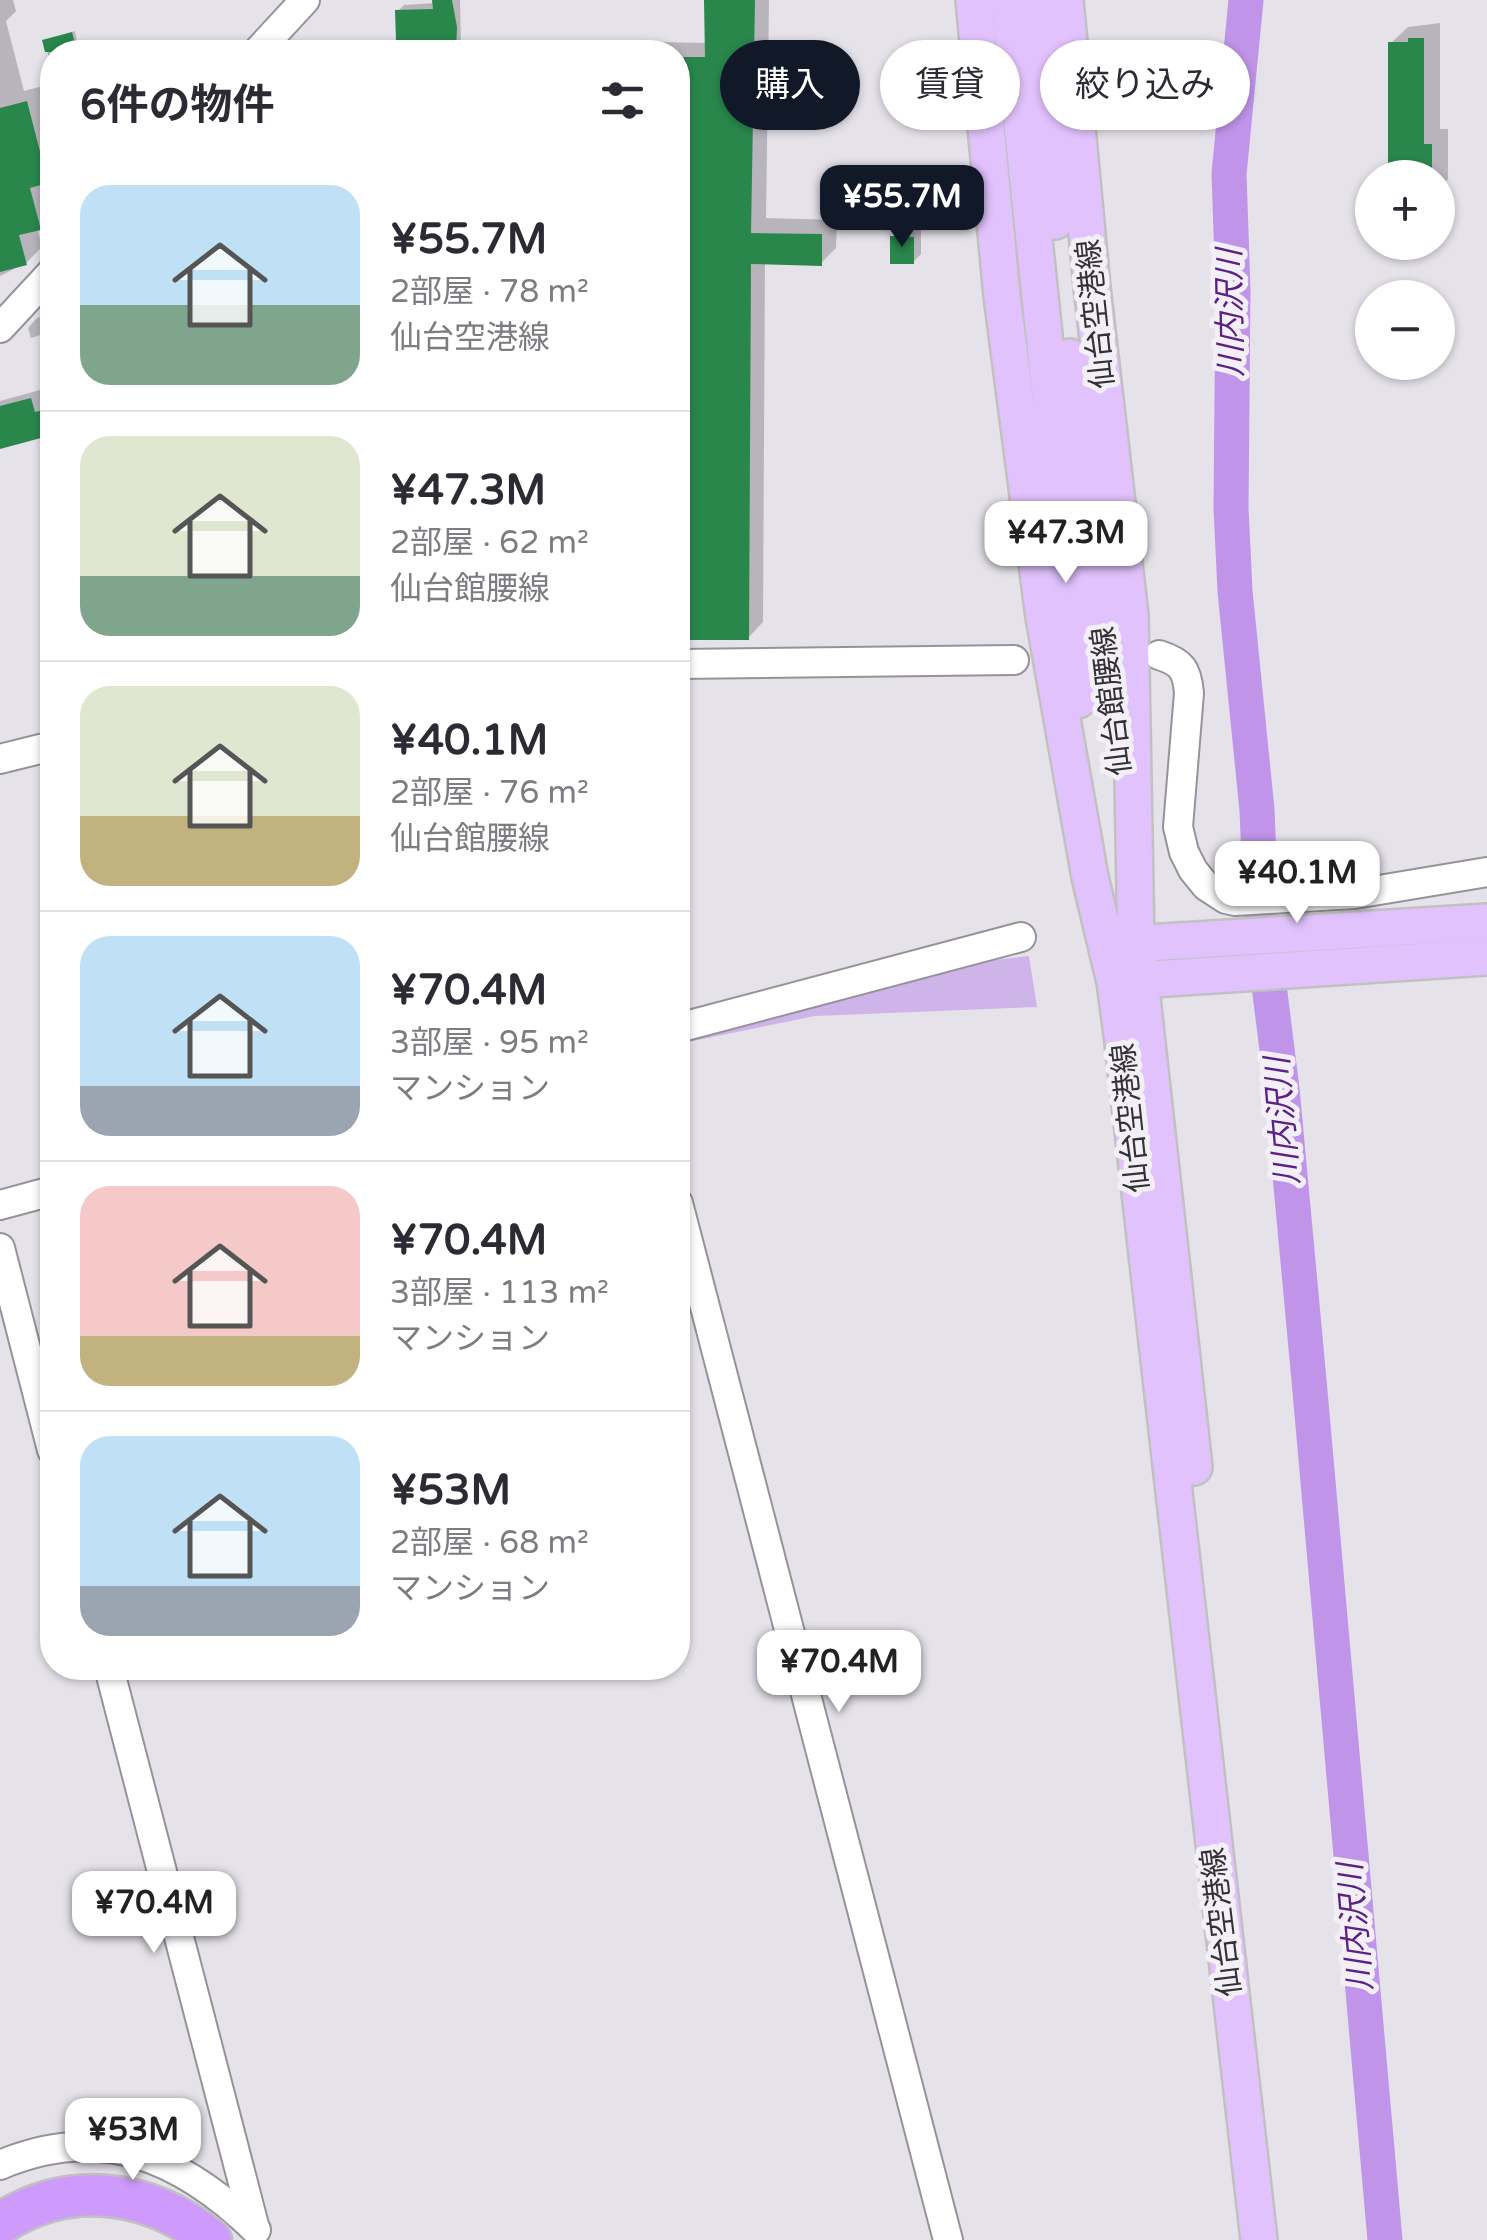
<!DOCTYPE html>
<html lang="ja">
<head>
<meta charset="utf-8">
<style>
  :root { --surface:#fff; --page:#f7f7f7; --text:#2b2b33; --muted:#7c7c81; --line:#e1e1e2; --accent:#111827 }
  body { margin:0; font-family:"Varela Round","Noto Sans JP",sans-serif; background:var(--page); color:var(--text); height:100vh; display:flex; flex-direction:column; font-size:38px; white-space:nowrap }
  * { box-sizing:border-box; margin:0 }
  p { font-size:32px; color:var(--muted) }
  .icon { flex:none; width:55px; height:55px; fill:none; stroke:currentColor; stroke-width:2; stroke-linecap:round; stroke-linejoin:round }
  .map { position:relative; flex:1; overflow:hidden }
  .sheet { position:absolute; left:40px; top:40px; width:650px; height:1640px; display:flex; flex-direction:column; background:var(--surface); border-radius:40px; box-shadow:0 2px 8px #0004 }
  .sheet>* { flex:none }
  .guide { position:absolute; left:720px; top:40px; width:615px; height:90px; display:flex; gap:20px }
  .buttons { position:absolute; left:1355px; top:160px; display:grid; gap:20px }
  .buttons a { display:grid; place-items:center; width:100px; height:100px; border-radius:50%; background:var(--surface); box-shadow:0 2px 8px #0004; font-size:50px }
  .price { position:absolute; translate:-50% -85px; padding:0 22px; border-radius:20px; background:#fff; color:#222; font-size:32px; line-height:65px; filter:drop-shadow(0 2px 5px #0008) }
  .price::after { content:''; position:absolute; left:50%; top:60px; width:30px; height:22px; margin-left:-15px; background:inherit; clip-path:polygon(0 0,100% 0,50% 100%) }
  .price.on { background:var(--accent); color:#fff }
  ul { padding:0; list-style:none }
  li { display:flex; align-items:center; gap:30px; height:250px; padding:0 40px }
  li+li { border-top:2px solid var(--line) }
  li span { display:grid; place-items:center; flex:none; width:280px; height:200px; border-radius:30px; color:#555 }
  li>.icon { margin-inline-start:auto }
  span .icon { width:120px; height:120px; fill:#fffc; stroke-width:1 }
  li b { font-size:42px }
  h2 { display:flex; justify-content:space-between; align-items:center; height:120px; padding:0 40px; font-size:42px }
  .tag { padding:0 35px; border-radius:45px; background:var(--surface); box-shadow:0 2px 8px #0004; font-size:35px; line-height:90px }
  .tag.on { background:var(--accent); color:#fff }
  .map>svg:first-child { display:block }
  .green { fill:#cfb4e9 }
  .shadow { fill:#0003 }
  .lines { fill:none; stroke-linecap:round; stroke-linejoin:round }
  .river { stroke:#c094e8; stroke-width:35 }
  .building { fill:#29874c }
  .minor-casing { stroke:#96929a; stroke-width:32 }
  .major-casing { stroke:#c2c1c2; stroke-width:40 }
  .highway-casing { stroke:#c2c1c2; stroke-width:45 }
  .minor { stroke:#fff; stroke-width:28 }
  .major { stroke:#e2c2fd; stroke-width:35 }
  .highway { stroke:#ce9afb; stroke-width:40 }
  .labels { text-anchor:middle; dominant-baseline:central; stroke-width:10; stroke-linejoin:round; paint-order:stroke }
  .street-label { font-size:30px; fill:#333134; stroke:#f3eff7 }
  .water-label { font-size:32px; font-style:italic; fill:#5c2283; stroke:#f3eff7 }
</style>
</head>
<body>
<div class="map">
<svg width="1487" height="2240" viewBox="0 0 1487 2240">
  <rect width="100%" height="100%" fill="#e6e2ea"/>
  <!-- green -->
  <polygon class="green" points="1029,956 1037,1007 815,1016 678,1044 678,1035 935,967"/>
  <!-- shadow -->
  <g class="shadow">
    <polygon points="0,0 13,0 16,11 6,21 24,91 43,86 52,124 52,175 48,180 52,214 37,228 42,247 26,263 0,276"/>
    <polygon points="435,0 460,0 461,50 458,52 395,52 398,11 404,5 435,3"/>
    <polygon points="707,0 769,0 766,218 837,220 836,248 821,263 765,262 763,622 748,638 678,637 678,52 645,52 656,42 707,43"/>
    <polygon points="1440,23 1440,129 1448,129 1448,179 1438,190 1438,178 1391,178 1391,43 1408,27"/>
    <polygon points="75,31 79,52 52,52 52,72 45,41"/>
    <polygon points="514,43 540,44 539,52 505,52"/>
    <polygon points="901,230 921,230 921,254 913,262 893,238"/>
    <polygon points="52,313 52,331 31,338 28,328 37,318"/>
    <polygon points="40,390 44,404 52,402 52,434 0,448 0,401"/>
  </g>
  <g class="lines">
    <!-- river -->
    <polyline class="river" points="1246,0 1229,174 1233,290 1231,508 1235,591 1257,810 1262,930 1282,1089 1309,1380 1385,2240"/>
  </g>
  <!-- building -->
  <g class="building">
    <polygon points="432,0 452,0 457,27 456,52 433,52 433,40 396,41 395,10 433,9"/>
    <polygon points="704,0 755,0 751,233 822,234 822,266 751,264 749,640 678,640 678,57 705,57"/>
    <polygon points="72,32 77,52 45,52 42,40"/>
    <polygon points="1408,38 1424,38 1424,144 1432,144 1432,178 1388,178 1388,42 1408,42"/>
    <polygon points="27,101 48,183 30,188 41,230 19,235 27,265 0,272 0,108"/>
    <polygon points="890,236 914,237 914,264 890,264"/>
    <polygon points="31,398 35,412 52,408 52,435 0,449 0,406"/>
  </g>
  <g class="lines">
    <defs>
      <g id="minor">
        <polyline points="257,52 305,0"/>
        <polyline points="0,328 52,272"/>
        <path d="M1159 655C1182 662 1187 670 1189 693L1178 827 1184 852 1193 870 1206 886 1226 899 1235 901 1355 894 1487 872"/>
        <polyline points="678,664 1014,660"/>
        <polyline points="0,759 52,746"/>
        <polyline points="678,1028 1021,937"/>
        <polyline points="678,1203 948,2240"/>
        <polyline points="0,1205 52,1191"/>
        <polyline points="0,1248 52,1450"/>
        <polyline points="109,1668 255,2229"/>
        <path d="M0 2165C101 2122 182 2158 256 2230"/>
      </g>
      <g id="major">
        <polyline points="974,0 1002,296 1044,617 1090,877 1115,982 1122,1034 1259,2240"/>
        <polyline points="1009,0 1073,612 1078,700"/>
        <polyline points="1036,0 1055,221"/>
        <polyline points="1065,0 1092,287 1130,615 1136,944 1194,1467"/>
        <polyline points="1070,357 1111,693"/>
        <polyline points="1114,945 1487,922"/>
        <polyline points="1121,981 1487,957"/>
      </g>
      <path id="highway" d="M0 2224C68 2179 149 2189 211 2240"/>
    </defs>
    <!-- minor casing -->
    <use href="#minor" class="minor-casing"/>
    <!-- major casing -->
    <use href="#major" class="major-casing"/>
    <!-- highway casing -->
    <use href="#highway" class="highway-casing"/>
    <!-- minor -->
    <use href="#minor" class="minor"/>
    <!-- major -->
    <use href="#major" class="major"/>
    <!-- highway -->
    <use href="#highway" class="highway"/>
  </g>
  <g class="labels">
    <!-- street labels -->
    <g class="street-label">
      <text transform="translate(1096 314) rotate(-96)">仙台空港線</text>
      <text transform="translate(1112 701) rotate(-97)">仙台館腰線</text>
      <text transform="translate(1131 1118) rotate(-96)">仙台空港線</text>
      <text transform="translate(1222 1922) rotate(-97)">仙台空港線</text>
    </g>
    <!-- water labels -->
    <g class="water-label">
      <text transform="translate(1231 313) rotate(-91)">川内沢川</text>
      <text transform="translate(1283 1121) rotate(-95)">川内沢川</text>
      <text transform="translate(1356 1927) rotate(-95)">川内沢川</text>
    </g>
  </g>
</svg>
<div class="buttons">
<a>+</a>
<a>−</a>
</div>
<b class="price on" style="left:902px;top:250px">¥55.7M</b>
<b class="price" style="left:1066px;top:586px">¥47.3M</b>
<b class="price" style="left:1297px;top:926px">¥40.1M</b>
<b class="price" style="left:839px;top:1715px">¥70.4M</b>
<b class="price" style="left:154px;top:1956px">¥70.4M</b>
<b class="price" style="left:133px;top:2183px">¥53M</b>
<div class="guide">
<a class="tag on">購入</a>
<a class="tag">賃貸</a>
<a class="tag">絞り込み</a>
</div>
<section class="sheet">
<h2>6件の物件<svg class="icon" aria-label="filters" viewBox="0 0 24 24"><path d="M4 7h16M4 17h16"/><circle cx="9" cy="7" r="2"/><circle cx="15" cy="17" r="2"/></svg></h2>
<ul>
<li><span style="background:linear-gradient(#bfe0f5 60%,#7fa58c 0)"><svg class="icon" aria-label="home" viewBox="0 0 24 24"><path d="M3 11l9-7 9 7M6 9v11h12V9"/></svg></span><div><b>¥55.7M</b><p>2部屋 · 78 m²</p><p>仙台空港線</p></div></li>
<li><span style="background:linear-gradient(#dfe7d0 70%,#7fa58c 0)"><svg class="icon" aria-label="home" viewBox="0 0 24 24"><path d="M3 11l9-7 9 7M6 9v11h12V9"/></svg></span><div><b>¥47.3M</b><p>2部屋 · 62 m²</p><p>仙台館腰線</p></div></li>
<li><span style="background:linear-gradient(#dfe7d0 65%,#c2b280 0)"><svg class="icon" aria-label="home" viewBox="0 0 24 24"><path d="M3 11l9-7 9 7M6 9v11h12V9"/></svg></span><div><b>¥40.1M</b><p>2部屋 · 76 m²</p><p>仙台館腰線</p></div></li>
<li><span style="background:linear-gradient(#bfe0f5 75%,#9aa5b1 0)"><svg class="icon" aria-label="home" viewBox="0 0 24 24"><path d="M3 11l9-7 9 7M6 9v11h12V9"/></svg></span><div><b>¥70.4M</b><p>3部屋 · 95 m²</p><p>マンション</p></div></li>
<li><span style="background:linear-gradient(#f6c9c9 75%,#c2b280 0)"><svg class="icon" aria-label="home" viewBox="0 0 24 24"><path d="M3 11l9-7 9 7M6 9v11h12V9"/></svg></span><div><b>¥70.4M</b><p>3部屋 · 113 m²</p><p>マンション</p></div></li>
<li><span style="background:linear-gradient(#bfe0f5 75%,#9aa5b1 0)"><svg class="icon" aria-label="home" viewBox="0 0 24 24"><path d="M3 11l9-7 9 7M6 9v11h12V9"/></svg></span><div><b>¥53M</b><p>2部屋 · 68 m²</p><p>マンション</p></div></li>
</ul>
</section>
</div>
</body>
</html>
